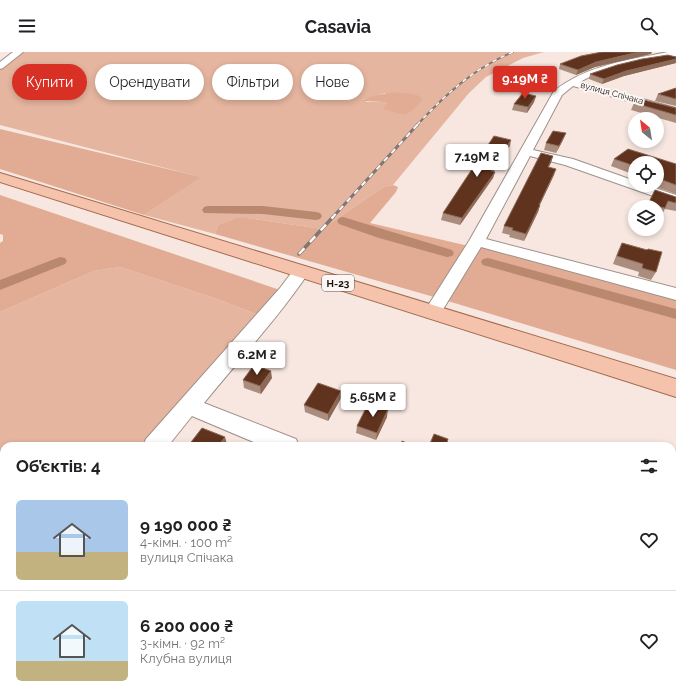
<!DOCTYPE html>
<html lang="uk">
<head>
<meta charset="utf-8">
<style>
  :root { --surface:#fff; --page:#f2f2f2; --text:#202124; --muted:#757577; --line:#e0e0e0; --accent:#d93025 }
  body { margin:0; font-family:Raleway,sans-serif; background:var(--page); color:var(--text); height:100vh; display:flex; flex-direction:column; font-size:15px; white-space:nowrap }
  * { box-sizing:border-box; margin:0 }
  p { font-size:13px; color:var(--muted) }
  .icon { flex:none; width:22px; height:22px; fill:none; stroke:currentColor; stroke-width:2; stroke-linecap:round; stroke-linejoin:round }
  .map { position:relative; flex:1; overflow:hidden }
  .side { position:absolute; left:0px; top:390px; width:676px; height:256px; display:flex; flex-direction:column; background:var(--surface); border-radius:12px 12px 0 0; box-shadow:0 2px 6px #0003 }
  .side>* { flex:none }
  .guide { position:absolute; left:12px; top:12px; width:400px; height:36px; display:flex; gap:8px }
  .needle { width:26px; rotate:330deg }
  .tools { position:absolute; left:628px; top:60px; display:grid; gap:8px }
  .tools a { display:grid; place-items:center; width:36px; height:36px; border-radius:50%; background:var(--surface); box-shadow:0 2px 6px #0003; font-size:20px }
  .price { position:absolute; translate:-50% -34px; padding:0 9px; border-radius:4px; background:#fff; color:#222; font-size:13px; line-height:26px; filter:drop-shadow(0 1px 2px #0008) }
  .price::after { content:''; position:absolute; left:50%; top:24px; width:12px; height:9px; margin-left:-6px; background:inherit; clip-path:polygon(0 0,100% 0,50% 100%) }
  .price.active { background:var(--accent); color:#fff }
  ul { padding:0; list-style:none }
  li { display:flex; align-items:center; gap:12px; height:100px; padding:0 16px }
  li+li { border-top:1px solid var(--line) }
  li span { display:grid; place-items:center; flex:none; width:112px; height:80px; border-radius:6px; color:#555 }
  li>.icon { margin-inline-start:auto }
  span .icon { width:48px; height:48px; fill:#fffc; stroke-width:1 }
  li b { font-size:17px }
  h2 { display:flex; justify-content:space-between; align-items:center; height:48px; padding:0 16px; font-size:17px }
  .tag { padding:0 14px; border-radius:18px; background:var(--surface); box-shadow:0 2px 6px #0003; font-size:14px; line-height:36px }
  .tag.active { background:var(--accent); color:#fff }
  header { display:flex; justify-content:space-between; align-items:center; height:52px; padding:0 16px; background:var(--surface); font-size:18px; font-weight:700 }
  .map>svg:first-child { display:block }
  .green { fill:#e5b59f; fill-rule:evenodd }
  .forest { fill:#e1ac93 }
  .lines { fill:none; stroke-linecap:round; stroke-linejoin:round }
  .canal { fill:#ba876f; fill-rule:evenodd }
  .minor-casing { stroke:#9f918a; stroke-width:2 }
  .major-casing { stroke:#a36b50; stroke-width:2 }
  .minor { fill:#fff; fill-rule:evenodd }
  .major { fill:#f5c3ab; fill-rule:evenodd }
  .rail-far2-casing { stroke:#817772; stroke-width:2 }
  .rail-far1-casing { stroke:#817772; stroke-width:3 }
  .rail-casing { stroke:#817772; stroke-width:3.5 }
  .rail-far2 { stroke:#fdf7f4; stroke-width:1.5; stroke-dasharray:4.5; stroke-linecap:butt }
  .rail-far1 { stroke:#fdf7f4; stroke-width:2; stroke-dasharray:5.5; stroke-linecap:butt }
  .rail { stroke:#fdf7f4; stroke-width:2.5; stroke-dasharray:8; stroke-linecap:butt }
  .wall { fill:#ab8d7e }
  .shaded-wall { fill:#8d6958 }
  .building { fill:#5f331d; stroke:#8d6958 }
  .labels { text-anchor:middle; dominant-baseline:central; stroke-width:4; stroke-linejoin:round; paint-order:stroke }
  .far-street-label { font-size:9px; fill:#171210; stroke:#fdf7f4 }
  .shield { fill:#fdf7f4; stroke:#5c5754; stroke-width:1 }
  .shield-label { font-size:10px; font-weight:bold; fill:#171210 }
</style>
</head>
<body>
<header><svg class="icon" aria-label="menu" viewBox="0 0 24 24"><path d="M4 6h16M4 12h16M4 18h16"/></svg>Casavia<svg class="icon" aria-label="search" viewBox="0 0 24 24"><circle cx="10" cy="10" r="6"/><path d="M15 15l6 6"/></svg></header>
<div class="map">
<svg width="676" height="646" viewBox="0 0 676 646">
  <rect width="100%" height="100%" fill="#f7e7e0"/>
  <!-- green -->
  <g class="green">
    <path d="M22 0H544L523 6 486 25 469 41 393 133 386 134 379 138 322 177 248 166H235L218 173 215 182 144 163 200 125 0 73V17ZM385 41 395 61 385 50H367L362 48Z"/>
    <polygon points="120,215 217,247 264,265 154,394 4,394 4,571 0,575 0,260 94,219"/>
  </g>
  <!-- forest -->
  <g class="forest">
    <polygon points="395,40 417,43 423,47 412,59 404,63 383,57 387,52 385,50 361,49 372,44"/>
    <polygon points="0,77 201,125 144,163 0,117"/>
    <polygon points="393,133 398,135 396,140 370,171 473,195 477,189 676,241 676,318 441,247 215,182 218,173 235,166 248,166 322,177 379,138 386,134"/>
    <polygon points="0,143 286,240 264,265 217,247 120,215 94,219 0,260 0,191 3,189 3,183 0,182"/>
  </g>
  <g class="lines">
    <!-- canal -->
    <g class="canal">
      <polygon points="208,154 263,154 316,160 320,161 322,164 320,167 316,168 263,162 204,161 202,158 204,155"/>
      <polygon points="343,165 452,198 454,201 452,204 447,205 379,186 339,172 337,169 339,166"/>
      <polygon points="60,205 65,206 67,209 65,212 0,238 0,228"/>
      <polygon points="488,206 676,257 676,267 483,213 481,210 483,207"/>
    </g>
    <defs>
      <g id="minor">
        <polygon points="13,0 23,0 3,16 0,17 0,10"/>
        <path d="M668 0H676V4C644 10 609 13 580 30L676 56V62L573 34 562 43 533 98 573 107 635 129V133H646L676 143V152L565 113 530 104 486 187 676 236V248L481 195 439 264 433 266 427 264 424 260 469 189 554 39C587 13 628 8 668 0Z"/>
        <path d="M301 215 307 216 309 220C279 265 238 309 204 351L296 387 299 394H263L192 364 168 394H143L146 387 280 236 295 216Z"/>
        <polygon points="672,535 676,537 676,565 672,563"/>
        <polygon points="4,557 4,588 0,589 0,558"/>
        <polygon points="4,629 4,642 26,642 24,646 0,646 0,631"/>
        <polygon points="150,642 186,642 188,646 152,646"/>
      </g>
      <polygon id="major" points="0,121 676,327 676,345 0,130"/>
    </defs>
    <!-- minor casing -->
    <use href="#minor" class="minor-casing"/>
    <!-- major casing -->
    <use href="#major" class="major-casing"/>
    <!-- minor -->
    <use href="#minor" class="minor"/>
    <!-- major -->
    <use href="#major" class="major"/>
    <defs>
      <path id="rail-far2" d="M417 73C446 42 474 16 513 0"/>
      <polyline id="rail-far1" points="332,166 418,72"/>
      <polyline id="rail" points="299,202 333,165"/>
    </defs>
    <!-- rail-far2 casing -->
    <use href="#rail-far2" class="rail-far2-casing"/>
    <!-- rail-far1 casing -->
    <use href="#rail-far1" class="rail-far1-casing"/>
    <!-- rail casing -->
    <use href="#rail" class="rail-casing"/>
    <!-- rail-far2 -->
    <use href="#rail-far2" class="rail-far2"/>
    <!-- rail-far1 -->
    <use href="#rail-far1" class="rail-far1"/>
    <!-- rail -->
    <use href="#rail" class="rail"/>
  </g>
  <!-- wall -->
  <g class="wall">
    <polygon points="651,2 595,15 576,23 559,17 560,12"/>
    <polygon points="676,5 676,11 624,24 602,32 589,27 590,22"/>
    <polygon points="676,36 676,54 655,49 658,42"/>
    <polygon points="536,44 534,50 527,61 512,58 514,52"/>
    <polygon points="634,51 676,56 676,71 631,58"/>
    <polygon points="563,88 556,101 544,98 546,91"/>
    <polygon points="510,94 494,119 495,120 493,126 460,173 441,168 443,161"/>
    <polygon points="553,104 549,115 554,123 540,153 538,160 524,189 509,185 510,183 502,181 504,174"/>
    <polygon points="614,107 676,112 676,142 656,135 657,133 657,111 635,111 635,123 611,114"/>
    <polygon points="655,138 676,145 676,159 665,157 661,164 657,163 657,155 646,155"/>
    <polygon points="622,191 647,198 648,197 656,220 651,228 638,224 639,220 613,212 618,199"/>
    <polygon points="272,326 261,342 244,336 243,328"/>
    <polygon points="341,339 341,346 328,369 305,360 304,353"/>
    <polygon points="387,365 376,388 356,381 357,374"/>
    <polygon points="672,455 676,457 676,504 672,503"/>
    <polygon points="628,642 672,642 676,646 635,646 628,643"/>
  </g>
  <!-- shaded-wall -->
  <g class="shaded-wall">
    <polygon points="639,0 652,0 651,2 595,15 576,23 578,18 596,10"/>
    <polygon points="676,7 676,11 624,24 602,32 604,27 626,19"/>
    <polygon points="536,44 534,50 527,61 528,55"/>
    <polygon points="566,81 563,88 556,101 559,94"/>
    <polygon points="511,88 510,94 489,125 491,119"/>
    <polygon points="553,104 551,111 545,122 548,115"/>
    <polygon points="556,117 554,123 536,160 539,153"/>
    <polygon points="495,120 493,126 460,173 462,166"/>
    <polygon points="540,153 538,160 524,189 526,182"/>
    <polygon points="271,319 272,326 261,342 260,334"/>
    <polygon points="341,339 341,346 328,369 328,362"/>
    <polygon points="388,357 387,365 376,388 377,381"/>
    <polygon points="225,385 227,392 226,394 218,394"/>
    <polygon points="4,627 4,632 1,631"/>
    <polygon points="52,642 57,642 54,646 49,646"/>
  </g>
  <!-- building -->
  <g class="building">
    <polygon points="602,0 639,0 596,10 578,18 560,12 581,4"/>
    <polygon points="668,3 676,5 676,7 626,19 604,27 590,22 617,13 642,7"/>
    <polygon points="676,36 676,47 658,42"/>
    <polygon points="523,41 536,44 528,55 514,52"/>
    <polygon points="644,48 676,56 676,63 634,51"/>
    <polygon points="553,79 566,81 559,94 546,91"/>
    <polygon points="494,84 511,88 491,119 495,120 462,166 443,161"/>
    <polygon points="628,97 676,112 676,133 660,127 661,124 657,122 657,111 635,111 635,114 614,107"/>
    <polygon points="541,101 553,104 548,115 556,117 539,153 540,153 526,182 512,178 513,176 504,174"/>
    <polygon points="655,138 676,145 676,151 668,149 665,156 648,152"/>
    <polygon points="622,191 647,198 648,197 662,200 656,220 642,216 643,212 617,204"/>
    <polygon points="254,313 271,319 260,334 243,328"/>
    <polygon points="318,331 341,339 328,362 304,353"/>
    <polygon points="369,350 388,357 377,381 357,374"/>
    <polygon points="202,376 225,385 218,394 188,394"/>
    <polygon points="434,382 448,387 446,394 429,394"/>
    <polygon points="402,389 414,394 400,394"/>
    <polygon points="672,455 676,457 676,493 672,492"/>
    <polygon points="672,580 676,582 676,646 649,646 640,642 672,642"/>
    <polygon points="4,590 4,627 1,631 0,628 0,595"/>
    <polygon points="22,642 52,642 49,646 19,646 21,646"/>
    <polygon points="396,642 440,642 448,646 395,646"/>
  </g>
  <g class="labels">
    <!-- far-street labels -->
    <g class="far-street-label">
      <text transform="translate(612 41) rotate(15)">вулиця Спічака</text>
    </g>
    <!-- shield labels -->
    <rect class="shield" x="322" y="223" width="32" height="16" rx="3"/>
    <g class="shield-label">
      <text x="338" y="231">Н-23</text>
    </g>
  </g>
</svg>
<div class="tools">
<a><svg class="needle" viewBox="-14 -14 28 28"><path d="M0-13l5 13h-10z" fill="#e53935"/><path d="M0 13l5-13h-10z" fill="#757577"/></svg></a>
<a><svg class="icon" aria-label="locate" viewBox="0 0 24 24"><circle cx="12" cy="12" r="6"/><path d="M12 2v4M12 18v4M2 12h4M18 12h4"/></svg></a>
<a><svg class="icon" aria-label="layers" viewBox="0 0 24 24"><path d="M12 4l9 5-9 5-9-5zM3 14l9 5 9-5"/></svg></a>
</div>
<b class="price active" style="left:525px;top:48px">9.19M ₴</b>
<b class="price" style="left:477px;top:126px">7.19M ₴</b>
<b class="price" style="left:257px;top:324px">6.2M ₴</b>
<b class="price" style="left:373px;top:366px">5.65M ₴</b>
<div class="guide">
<a class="tag active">Купити</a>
<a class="tag">Орендувати</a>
<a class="tag">Фільтри</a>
<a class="tag">Нове</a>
</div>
<section class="side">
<h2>Об’єктів: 4<svg class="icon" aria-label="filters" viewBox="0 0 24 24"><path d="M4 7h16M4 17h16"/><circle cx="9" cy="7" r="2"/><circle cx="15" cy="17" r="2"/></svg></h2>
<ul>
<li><span style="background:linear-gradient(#a9c7e8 65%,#c2b280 0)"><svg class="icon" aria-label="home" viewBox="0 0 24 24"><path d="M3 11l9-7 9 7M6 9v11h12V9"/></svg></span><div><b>9 190 000 ₴</b><p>4-кімн. · 100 m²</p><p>вулиця Спічака</p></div><svg class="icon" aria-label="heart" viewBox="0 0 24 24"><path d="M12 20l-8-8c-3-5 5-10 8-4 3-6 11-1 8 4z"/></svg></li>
<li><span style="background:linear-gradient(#bfe0f5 75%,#c2b280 0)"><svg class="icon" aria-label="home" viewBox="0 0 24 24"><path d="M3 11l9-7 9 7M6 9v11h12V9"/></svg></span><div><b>6 200 000 ₴</b><p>3-кімн. · 92 m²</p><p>Клубна вулиця</p></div><svg class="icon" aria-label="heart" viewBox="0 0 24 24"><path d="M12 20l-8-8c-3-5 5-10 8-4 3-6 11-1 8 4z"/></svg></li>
</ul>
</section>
</div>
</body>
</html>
